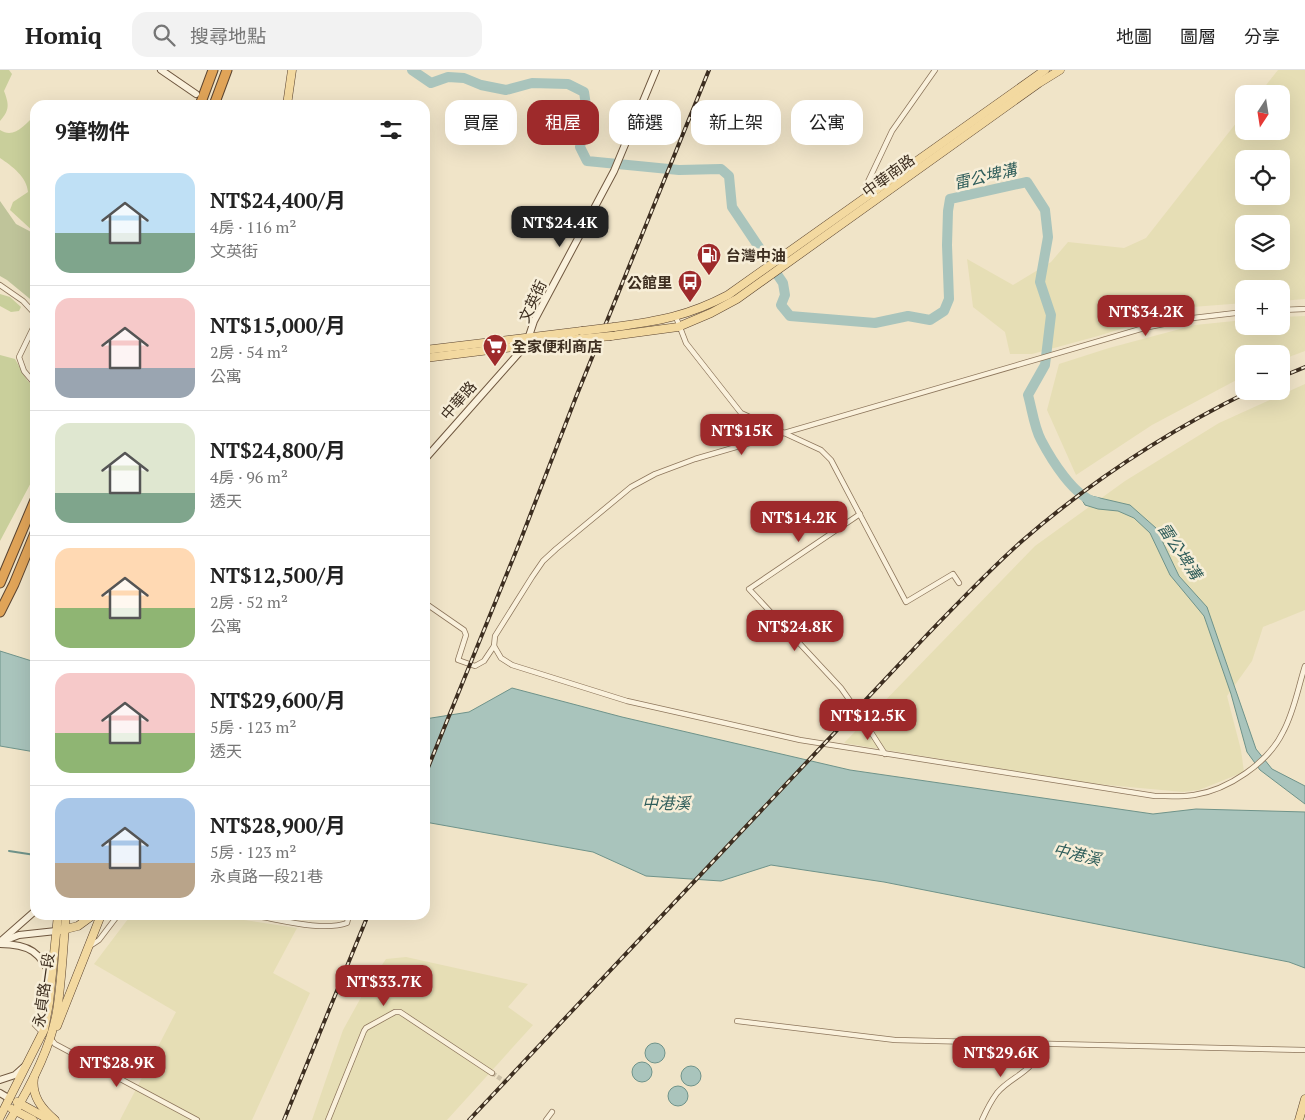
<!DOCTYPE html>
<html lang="zh-TW">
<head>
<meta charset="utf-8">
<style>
  :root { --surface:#fff; --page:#f2f2f2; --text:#222; --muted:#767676; --line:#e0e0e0; --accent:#9e2a2b }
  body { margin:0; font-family:"PT Serif","Noto Sans TC",serif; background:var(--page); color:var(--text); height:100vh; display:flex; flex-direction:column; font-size:19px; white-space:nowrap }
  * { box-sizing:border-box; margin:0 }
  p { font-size:16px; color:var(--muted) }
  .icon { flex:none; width:28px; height:28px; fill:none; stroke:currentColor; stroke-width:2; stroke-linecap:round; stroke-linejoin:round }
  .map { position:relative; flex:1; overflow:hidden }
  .side { position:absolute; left:30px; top:30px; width:400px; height:820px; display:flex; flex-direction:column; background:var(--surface); border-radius:15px; box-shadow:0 5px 20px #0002 }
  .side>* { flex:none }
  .hud { position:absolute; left:445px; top:30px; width:475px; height:45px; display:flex; gap:10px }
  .needle { width:32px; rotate:192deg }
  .buttons { position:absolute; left:1235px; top:15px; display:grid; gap:10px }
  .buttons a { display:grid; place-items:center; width:55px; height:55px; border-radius:10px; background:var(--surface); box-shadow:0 5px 20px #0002; font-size:25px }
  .price { position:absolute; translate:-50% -42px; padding:0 11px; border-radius:10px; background:var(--accent); color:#fff; font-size:16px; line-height:32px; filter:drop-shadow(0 1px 2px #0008) }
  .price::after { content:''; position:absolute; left:50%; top:30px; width:15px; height:11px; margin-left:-8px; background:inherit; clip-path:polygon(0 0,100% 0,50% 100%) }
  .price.active { background:#222; color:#fff }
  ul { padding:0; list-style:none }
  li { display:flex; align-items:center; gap:15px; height:125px; padding:0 25px }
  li+li { border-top:1px solid var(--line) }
  li span { display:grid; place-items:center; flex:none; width:140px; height:100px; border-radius:15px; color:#555 }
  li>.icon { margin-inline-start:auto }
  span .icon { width:60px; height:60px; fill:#fffc; stroke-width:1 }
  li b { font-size:21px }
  h2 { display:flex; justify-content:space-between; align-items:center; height:60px; padding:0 25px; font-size:21px }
  .tag { padding:0 18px; border-radius:15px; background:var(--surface); box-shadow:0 5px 20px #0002; font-size:18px; line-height:45px }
  .tag.active { background:var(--accent); color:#fff }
  header { display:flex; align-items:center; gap:30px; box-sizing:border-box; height:70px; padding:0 25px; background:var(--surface); border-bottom:1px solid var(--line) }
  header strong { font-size:24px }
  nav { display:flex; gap:28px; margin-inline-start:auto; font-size:18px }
  .search { width:350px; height:45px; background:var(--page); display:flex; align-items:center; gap:12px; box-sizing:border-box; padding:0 18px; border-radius:15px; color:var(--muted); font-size:19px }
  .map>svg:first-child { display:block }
  .farmland { fill:#e6deb5; fill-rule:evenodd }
  .green { fill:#c9cf9b }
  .cemetery { fill:#bfc49a }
  .water { fill:#a9c4bc; stroke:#6f938a }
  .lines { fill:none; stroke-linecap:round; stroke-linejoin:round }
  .stream { stroke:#6f938a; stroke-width:2 }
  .river { stroke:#a9c4bc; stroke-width:10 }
  .street-tunnel { stroke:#ccc0a6; stroke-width:4.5; stroke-dasharray:4.5 2; stroke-linecap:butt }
  .street-casing { stroke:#8d765c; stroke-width:6 }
  .secondary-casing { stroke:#6f573f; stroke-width:8 }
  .primary-casing { stroke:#5b4430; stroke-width:9 }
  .highway-casing { stroke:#5b4430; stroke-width:11 }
  .street { stroke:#faf1dc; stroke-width:4.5 }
  .secondary { stroke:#faf1dc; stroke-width:6 }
  .primary { stroke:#f3d9a0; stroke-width:8 }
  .highway { stroke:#e0a458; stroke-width:9 }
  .rail-casing { stroke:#3d2e20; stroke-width:4 }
  .rail { stroke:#f7eed8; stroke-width:2; stroke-dasharray:5.5; stroke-linecap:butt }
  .primary-bridge-casing { stroke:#5b4430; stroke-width:9; stroke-linecap:butt }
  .primary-bridge { stroke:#f3d9a0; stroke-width:8 }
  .labels { text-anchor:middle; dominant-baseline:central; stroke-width:5; stroke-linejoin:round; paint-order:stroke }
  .street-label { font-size:15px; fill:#3d2e20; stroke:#f7eed8 }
  .poi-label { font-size:15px; font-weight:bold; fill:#3d2e20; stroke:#f7eed8; text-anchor:start }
  .water-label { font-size:16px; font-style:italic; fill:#2f5d5a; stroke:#f7eed8 }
</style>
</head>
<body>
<header>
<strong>Homiq</strong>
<div class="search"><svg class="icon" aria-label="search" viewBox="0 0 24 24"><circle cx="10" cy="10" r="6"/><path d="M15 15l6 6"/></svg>搜尋地點</div>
<nav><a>地圖</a><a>圖層</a><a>分享</a></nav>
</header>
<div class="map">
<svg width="1305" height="1050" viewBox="0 0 1305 1050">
  <rect width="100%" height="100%" fill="#f0e4c8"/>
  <!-- farmland -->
  <g class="farmland">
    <path d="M1278 0H1305V229L1281 231V219H1244V233L1192 237 1098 266 1032 284H1010L1005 262 973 237 967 189 1013 215 1051 192 1068 172 1124 178 1146 168 1244 43V61H1281V24H1259ZM1244 89H1281V126H1244ZM1244 154H1281V191H1244Z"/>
    <polygon points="1305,246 1305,281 1281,290 1281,284 1244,284 1244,306 1152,355 1076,405 1047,340 1059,294 1109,278 1195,255 1244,250 1244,256 1281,256 1281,247"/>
    <polygon points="1305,314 1305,540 1263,557 1252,591 1227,626 1241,680 1244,702 1199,720 1183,722 1086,713 844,673 1035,476 1125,411 1219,353"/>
    <polygon points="131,845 211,845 297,858 273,903 310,923 252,1050 120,1050 176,942 94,894"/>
    <polygon points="406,887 528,914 508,937 533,955 447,1050 312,1050 343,960 364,922 386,889"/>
  </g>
  <!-- green -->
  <g class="green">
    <path d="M0 0H9L12 4 4 21C9 34 10 40 0 51Z"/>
    <path d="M35 45V163L10 140 13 132 28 122C27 107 12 96 0 88V60C14 69 25 55 35 45Z"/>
    <polygon points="0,224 10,227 21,237 19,241 11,242 0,236"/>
    <polygon points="0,285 15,289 27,310 35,318 35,405 0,471"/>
  </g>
  <!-- cemetery -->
  <polygon class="cemetery" points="0,131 16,154 35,164 35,233 7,210 0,206"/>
  <!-- water -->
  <g class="water">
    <polygon points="1087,425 1130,435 1156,458 1179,506 1207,537 1256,679 1272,699 1305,716 1305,734 1260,700 1247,682 1231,624 1204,546 1170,505 1150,463 1134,448 1118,441 1098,439 1085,435 1081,428"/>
    <polygon points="0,581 35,592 35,682 0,676"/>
    <polygon points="512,618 622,647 850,700 1153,744 1196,739 1305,742 1305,898 1289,892 884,812 771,795 721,811 646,806 593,782 425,752 425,649 469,642"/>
    <circle cx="655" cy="983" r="10"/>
    <circle cx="642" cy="1002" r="10"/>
    <circle cx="691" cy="1006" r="10"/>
    <circle cx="678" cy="1026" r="10"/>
  </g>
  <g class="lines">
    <!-- stream -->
    <polyline class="stream" points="9,781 35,785"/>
    <!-- river -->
    <path class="river" d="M412 0 431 13 448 7 464 8 481 15 506 20 532 13 568 14 584 22 587 42 580 77 587 91 679 100 721 99 729 106 732 137 783 213 785 225 781 235 790 246 875 253 908 246 930 250 944 241 949 229 947 175 948 141 950 129 1027 112 1045 140 1048 167 1040 212 1051 245 1045 295 1028 325C1032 339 1034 357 1041 370 1051 389 1074 427 1096 432"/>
    <!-- street-tunnel -->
    <polyline class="street-tunnel" points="492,1003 507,1013"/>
    <defs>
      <g id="street">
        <polyline points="869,125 865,118 892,61 935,0"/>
        <polyline points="0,215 23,231 35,244"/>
        <polyline points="1281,240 1305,239"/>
        <path d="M1244 242 1193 248 1144 258 695 389 655 404 631 417 556 479 543 491 532 507 495 566 494 576 501 588 512 595 627 631 800 670 1155 726C1168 726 1181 727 1194 725 1228 720 1268 693 1283 662 1294 642 1298 618 1305 596"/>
        <polyline points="676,247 686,273 741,343 821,380 831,390 906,532 953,504 959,513"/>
        <polyline points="35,254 19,287 24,301 35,314"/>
        <polyline points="425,533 464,560 466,565 458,590 475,596 484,591 494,576"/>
        <polyline points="853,635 841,618 749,519 860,444"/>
        <polyline points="858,642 885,684"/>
        <path d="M251 845C278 849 322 862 347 853L349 845"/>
        <polyline points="90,876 99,870 118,845"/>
        <polyline points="737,951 895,970 1305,980"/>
        <polyline points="35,955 44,964"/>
        <polyline points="50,968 55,974 197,1050"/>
        <polyline points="328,1050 364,961 366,958 395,942 400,942 492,1003"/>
        <polyline points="546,1050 552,1042"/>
        <path d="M982 1050C986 1041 991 1031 997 1023 1013 1004 1036 1003 1040 974"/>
      </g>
      <g id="secondary">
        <polyline points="161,0 196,24"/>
        <polyline points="425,389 526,275 534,251 614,101 656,0"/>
        <polyline points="2,870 35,841"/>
        <polyline points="1,872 19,865 56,861"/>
        <path d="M0 874C29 874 41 882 52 909"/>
        <polyline points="0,1010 15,1005 25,996"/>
        <polyline points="0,1023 10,1029"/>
      </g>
      <g id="primary">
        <polyline points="287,35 292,0"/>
        <path d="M614 257C659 251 688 246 728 225L1045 0"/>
        <polyline points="611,266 678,257 711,243 737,229 1039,13 1060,0"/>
        <polyline points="425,280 582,261"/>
        <polyline points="425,288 579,269"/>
        <polyline points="62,860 78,856 93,845"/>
        <polyline points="57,956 101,845"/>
        <path d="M34 1007C31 1026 42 1039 55 1050"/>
        <polyline points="17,1032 48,1049"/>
        <polyline points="12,1039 33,1050"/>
        <polyline points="0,1047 44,960 49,933 58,845"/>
        <path d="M10 1050C29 1019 51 977 57 941 62 909 63 877 66 845"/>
        <polyline points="1299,1050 1305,1029"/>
      </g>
      <g id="highway">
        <polyline points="200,35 213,0"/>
        <polyline points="214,35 227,0"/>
        <polyline points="0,513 35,430"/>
        <polyline points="0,542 14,514 35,463"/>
      </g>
    </defs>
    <!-- street casing -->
    <use href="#street" class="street-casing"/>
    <!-- secondary casing -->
    <use href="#secondary" class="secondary-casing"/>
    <!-- primary casing -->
    <use href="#primary" class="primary-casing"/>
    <!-- highway casing -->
    <use href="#highway" class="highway-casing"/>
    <!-- street -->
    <use href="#street" class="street"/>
    <!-- secondary -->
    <use href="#secondary" class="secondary"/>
    <!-- primary -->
    <use href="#primary" class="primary"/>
    <!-- highway -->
    <use href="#highway" class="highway"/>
    <defs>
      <g id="rail">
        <polyline points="1281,307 1305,297"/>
        <polyline points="425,705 521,469 576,327 709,0"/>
        <polyline points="284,1050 368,845"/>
        <path d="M469 1050 925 567C957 534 988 501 1022 471 1091 411 1168 361 1250 321"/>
      </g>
    </defs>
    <!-- rail casing -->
    <use href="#rail" class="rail-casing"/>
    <!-- rail -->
    <use href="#rail" class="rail"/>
    <defs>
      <g id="primary-bridge">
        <polyline points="582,261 614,257"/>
        <polyline points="579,269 611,266"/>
      </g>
    </defs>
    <!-- primary-bridge casing -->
    <use href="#primary-bridge" class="primary-bridge-casing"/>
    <!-- primary-bridge -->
    <use href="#primary-bridge" class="primary-bridge"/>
  </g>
  <!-- icons -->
  <defs>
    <symbol id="fuel-pin" viewBox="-11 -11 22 30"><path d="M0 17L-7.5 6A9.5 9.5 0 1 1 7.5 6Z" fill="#9e2a2b" stroke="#f7eed8"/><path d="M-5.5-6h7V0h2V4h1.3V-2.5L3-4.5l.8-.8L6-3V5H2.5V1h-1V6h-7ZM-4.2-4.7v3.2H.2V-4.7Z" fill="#fff"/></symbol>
    <symbol id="bus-pin" viewBox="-11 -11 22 30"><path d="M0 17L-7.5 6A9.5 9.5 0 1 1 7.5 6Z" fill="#9e2a2b" stroke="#f7eed8"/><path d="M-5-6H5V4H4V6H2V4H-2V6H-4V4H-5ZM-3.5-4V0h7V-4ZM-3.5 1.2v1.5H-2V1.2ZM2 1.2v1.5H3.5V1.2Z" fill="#fff"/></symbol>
    <symbol id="supermarket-pin" viewBox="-11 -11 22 30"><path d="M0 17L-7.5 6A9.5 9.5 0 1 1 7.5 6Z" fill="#9e2a2b" stroke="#f7eed8"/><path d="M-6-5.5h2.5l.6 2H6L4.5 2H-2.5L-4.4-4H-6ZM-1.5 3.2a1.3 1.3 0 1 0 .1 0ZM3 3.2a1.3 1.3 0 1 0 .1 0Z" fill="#fff"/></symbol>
  </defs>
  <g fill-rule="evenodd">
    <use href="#fuel-pin" x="695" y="171" width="28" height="38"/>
    <use href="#bus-pin" x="676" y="198" width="28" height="38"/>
    <use href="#supermarket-pin" x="481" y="262" width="28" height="38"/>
  </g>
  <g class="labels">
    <!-- street labels -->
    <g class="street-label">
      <text transform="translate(888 105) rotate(-36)">中華南路</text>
      <text transform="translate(532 231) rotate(-65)">文英街</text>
      <text transform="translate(458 330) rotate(-49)">中華路</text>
      <text transform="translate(43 920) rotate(-82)">永貞路一段</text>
    </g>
    <!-- poi labels -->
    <g class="poi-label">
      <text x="726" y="185">台灣中油</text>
      <text x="672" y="212" text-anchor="end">公館里</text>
      <text x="512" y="276">全家便利商店</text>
    </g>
    <!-- water labels -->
    <g class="water-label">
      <text transform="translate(985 106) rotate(-13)">雷公埤溝</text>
      <text transform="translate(1180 481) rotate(56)">雷公埤溝</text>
      <text x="666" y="733">中港溪</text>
      <text transform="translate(1077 784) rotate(13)">中港溪</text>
    </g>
  </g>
</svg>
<div class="buttons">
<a><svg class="needle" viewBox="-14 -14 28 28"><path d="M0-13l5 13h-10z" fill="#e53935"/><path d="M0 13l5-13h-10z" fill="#767676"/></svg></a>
<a><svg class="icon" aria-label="locate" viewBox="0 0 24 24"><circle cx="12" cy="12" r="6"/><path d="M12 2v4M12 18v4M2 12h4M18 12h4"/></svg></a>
<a><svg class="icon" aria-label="layers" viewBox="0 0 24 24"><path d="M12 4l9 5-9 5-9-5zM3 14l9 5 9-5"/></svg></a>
<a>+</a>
<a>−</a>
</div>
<b class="price active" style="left:560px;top:178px">NT$24.4K</b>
<b class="price" style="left:1146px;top:267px">NT$34.2K</b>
<b class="price" style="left:742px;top:386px">NT$15K</b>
<b class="price" style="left:799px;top:473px">NT$14.2K</b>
<b class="price" style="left:795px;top:582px">NT$24.8K</b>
<b class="price" style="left:868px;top:671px">NT$12.5K</b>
<b class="price" style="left:384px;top:937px">NT$33.7K</b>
<b class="price" style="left:1001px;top:1008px">NT$29.6K</b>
<b class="price" style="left:117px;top:1018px">NT$28.9K</b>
<div class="hud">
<a class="tag">買屋</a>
<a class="tag active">租屋</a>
<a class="tag">篩選</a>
<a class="tag">新上架</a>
<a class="tag">公寓</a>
</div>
<section class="side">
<h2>9筆物件<svg class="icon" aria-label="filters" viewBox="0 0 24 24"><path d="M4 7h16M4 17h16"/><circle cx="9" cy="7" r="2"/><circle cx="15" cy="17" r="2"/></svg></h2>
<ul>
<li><span style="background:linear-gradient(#bfe0f5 60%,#7fa58c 0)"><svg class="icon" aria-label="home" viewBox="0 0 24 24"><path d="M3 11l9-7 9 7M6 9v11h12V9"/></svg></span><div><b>NT$24,400/月</b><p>4房 · 116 m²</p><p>文英街</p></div></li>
<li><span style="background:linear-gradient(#f6c9c9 70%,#9aa5b1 0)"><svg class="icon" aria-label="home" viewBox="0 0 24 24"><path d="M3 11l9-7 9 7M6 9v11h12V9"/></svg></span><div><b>NT$15,000/月</b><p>2房 · 54 m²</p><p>公寓</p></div></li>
<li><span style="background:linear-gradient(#dfe7d0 70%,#7fa58c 0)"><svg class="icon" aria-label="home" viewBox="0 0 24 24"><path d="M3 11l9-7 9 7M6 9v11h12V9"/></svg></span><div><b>NT$24,800/月</b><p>4房 · 96 m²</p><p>透天</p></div></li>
<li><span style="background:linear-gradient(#ffd9b3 60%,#8fb573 0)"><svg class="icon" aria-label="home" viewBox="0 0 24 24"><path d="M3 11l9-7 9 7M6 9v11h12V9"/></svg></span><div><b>NT$12,500/月</b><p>2房 · 52 m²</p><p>公寓</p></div></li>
<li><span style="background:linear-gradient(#f6c9c9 60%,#8fb573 0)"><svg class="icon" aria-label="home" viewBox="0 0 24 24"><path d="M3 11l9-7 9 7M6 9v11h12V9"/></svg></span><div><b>NT$29,600/月</b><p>5房 · 123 m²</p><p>透天</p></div></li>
<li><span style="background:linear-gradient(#a9c7e8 65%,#b9a48a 0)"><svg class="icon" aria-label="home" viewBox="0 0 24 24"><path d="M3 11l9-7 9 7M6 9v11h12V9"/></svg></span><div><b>NT$28,900/月</b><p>5房 · 123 m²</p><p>永貞路一段21巷</p></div></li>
</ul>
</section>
</div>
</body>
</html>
